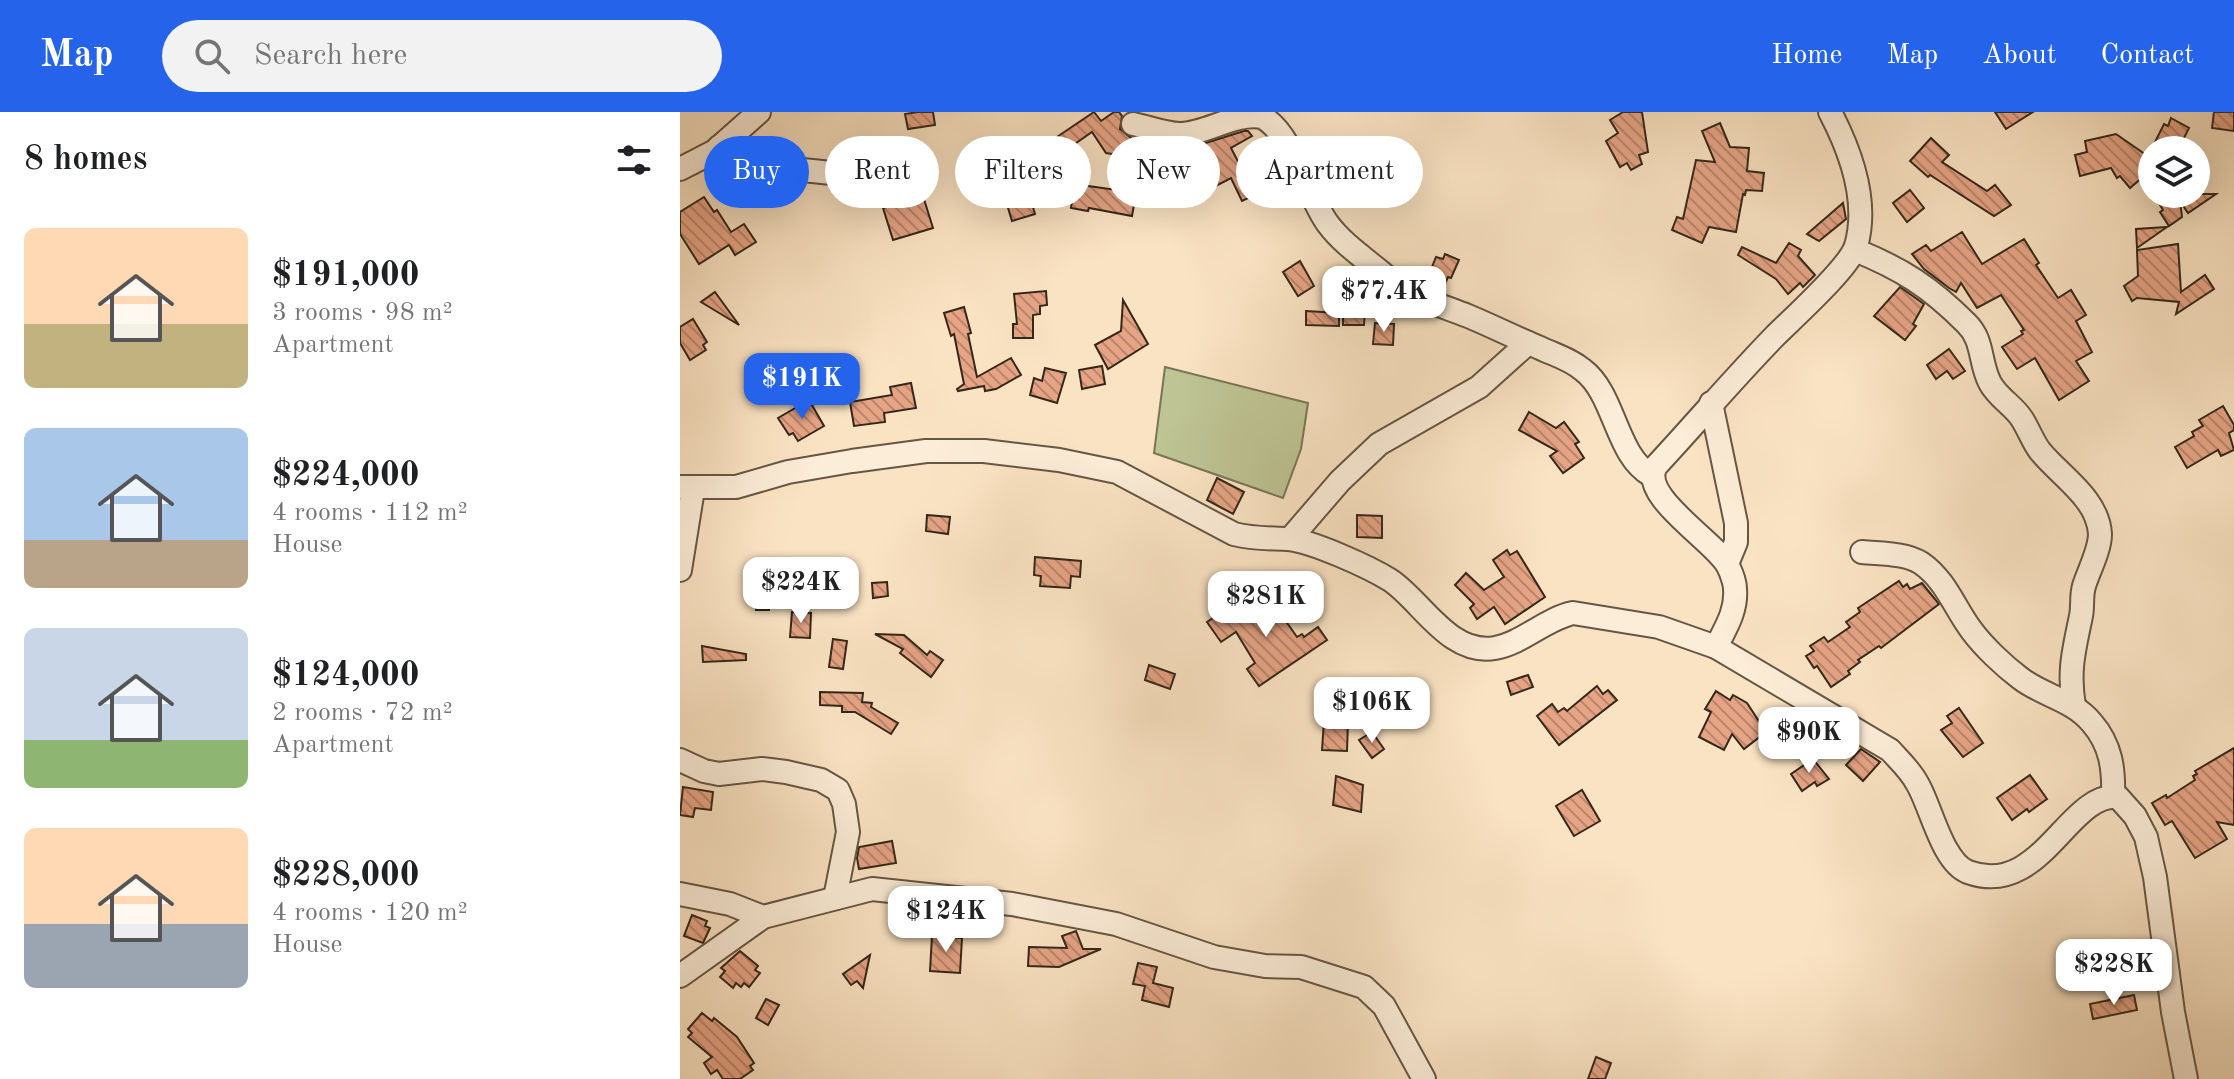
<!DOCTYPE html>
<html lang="en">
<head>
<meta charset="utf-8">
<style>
  :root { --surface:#fff; --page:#f2f2f2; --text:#202124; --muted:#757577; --accent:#2563eb }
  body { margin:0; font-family:"Old Standard TT",serif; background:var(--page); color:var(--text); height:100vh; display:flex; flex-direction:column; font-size:30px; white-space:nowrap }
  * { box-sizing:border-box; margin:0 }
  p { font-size:26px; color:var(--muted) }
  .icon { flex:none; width:44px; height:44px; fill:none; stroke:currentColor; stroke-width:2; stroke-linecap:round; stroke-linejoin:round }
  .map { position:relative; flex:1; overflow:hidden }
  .sheet { display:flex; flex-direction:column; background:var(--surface); width:680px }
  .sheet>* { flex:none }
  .banner { position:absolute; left:24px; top:24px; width:760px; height:72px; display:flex; gap:16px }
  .tools { position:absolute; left:1458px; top:24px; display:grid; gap:16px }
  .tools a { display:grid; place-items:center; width:72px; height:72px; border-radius:50%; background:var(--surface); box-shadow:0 8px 32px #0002; font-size:40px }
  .price { position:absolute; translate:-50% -68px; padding:0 18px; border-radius:16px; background:#fff; color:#222; font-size:26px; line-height:52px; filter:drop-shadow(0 2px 4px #0008) }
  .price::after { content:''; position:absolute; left:50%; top:48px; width:24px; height:18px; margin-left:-12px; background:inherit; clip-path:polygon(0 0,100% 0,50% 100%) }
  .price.active { background:var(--accent); color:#fff }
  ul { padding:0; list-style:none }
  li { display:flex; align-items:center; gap:24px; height:200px; padding:0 24px }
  li span { display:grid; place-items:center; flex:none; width:224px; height:160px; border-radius:12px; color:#555 }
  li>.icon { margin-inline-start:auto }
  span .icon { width:96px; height:96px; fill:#fffc; stroke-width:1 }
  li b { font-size:34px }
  h2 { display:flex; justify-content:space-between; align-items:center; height:96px; padding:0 24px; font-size:34px }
  .tag { padding:0 28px; border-radius:36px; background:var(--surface); box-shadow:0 8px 32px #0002; font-size:28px; line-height:72px }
  .tag.active { background:var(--accent); color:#fff }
  header { display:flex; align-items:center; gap:48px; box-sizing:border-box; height:112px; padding:0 40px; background:var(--accent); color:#fff }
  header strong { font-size:38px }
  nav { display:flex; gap:44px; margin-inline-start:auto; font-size:28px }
  .search { width:560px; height:72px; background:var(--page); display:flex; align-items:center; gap:20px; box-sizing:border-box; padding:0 28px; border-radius:44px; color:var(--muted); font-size:30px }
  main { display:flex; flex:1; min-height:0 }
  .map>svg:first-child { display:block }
  .garden { fill:#bec494; stroke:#797656; stroke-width:2 }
  .building { fill:url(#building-back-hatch); stroke:#342719; stroke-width:2 }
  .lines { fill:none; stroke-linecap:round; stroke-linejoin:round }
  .minor-casing { stroke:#665644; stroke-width:26 }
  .minor { stroke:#fcedd8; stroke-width:22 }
</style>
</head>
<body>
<header>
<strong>Map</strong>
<div class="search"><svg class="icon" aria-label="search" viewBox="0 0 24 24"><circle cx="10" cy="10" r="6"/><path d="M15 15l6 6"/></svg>Search here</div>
<nav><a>Home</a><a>Map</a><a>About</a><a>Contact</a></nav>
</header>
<main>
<section class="sheet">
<h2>8 homes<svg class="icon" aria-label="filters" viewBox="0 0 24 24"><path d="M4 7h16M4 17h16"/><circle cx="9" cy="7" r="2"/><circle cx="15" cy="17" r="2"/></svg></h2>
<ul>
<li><span style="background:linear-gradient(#ffd9b3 60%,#c2b280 0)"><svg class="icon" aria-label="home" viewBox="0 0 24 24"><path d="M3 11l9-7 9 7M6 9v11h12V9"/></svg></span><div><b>$191,000</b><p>3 rooms · 98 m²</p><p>Apartment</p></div></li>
<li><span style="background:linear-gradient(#a9c7e8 70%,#b9a48a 0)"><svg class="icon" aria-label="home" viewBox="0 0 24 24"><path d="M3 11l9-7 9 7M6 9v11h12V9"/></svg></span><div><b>$224,000</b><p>4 rooms · 112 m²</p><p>House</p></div></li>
<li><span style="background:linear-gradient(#c9d6e8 70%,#8fb573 0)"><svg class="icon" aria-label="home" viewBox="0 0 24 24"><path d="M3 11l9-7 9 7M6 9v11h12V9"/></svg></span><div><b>$124,000</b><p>2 rooms · 72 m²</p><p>Apartment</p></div></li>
<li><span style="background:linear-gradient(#ffd9b3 60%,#9aa5b1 0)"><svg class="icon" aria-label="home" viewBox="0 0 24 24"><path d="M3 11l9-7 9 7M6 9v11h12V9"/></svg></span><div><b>$228,000</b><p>4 rooms · 120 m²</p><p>House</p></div></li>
</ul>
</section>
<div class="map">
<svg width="1554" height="967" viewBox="0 0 1554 967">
  <defs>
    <pattern id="building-back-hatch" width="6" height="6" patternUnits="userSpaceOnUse" patternTransform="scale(2)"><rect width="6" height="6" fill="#e6a485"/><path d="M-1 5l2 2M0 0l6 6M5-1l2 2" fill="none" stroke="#bb866c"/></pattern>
  </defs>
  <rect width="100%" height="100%" fill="#fae3c3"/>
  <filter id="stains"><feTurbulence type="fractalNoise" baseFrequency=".0025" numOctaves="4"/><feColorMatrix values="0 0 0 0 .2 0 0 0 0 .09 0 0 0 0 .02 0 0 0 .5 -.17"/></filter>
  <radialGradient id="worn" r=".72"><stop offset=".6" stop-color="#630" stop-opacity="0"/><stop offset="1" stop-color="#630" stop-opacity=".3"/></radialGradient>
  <!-- garden -->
  <polygon class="garden" points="485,255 628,291 621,337 603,386 474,341"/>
  <!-- building -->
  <g class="building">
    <polygon points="238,0 253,0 255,13 228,17 225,2"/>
    <polygon points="414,0 421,9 434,0 439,0 442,4 440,17 451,26 451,33 444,32 432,42 426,41 412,20 389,36 365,33"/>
    <polygon points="943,0 962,0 968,40 959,43 962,52 951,58 947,51 940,55 926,29 938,21 930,8"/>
    <polygon points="1315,0 1353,0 1326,17"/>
    <polygon points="1534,0 1554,0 1554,19 1532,16"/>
    <polygon points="1491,6 1509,16 1500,34 1497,32 1492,38 1471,38 1484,12 1488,14"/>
    <polygon points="1040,11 1050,35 1069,36 1067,59 1084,61 1082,79 1066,78 1065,83 1063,82 1056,120 1029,115 1022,131 992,118 997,105 1003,107 1016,48 1035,50 1022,19"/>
    <polygon points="564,19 568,19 572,24 551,36 566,65 582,57 590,76 562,89 551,66 528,78 501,82 493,36 513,35"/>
    <polygon points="1436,22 1472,47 1472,57 1450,76 1440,64 1437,66 1431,56 1400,64 1395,43 1407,40 1405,29"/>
    <polygon points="1251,26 1269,43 1262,50 1307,79 1315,73 1331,93 1314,104 1250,63 1248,65 1230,49"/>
    <polygon points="341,54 355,102 332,109 325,86 318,88 311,63"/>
    <polygon points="438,69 471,76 471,71 489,73 488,79 497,81 496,90 455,87 452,104 409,96 408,99 391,96 394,72 436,78"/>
    <polygon points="1230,78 1244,96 1227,110 1213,91"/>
    <polygon points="1479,82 1536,82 1508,101 1500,89 1502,105 1489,114 1480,100 1483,98 1480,93 1484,90"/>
    <polygon points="243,84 253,116 213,128 203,96"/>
    <polygon points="24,85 34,100 37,98 51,120 64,112 76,130 55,143 49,133 19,152 0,122 0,100"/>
    <polygon points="1163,91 1166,107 1139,129 1127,122"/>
    <polygon points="1487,115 1457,136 1456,117"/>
    <polygon points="1282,120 1302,152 1344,127 1359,151 1356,153 1378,186 1391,178 1406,203 1396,209 1412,240 1396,249 1409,269 1379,288 1355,246 1337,257 1322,235 1343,222 1341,219 1344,218 1321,183 1297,196 1281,171 1276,180 1269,176 1244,157 1232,142 1246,133 1251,139"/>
    <polygon points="1109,131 1121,138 1118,144 1135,163 1123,175 1120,171 1108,182 1096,167 1058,143 1062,135 1096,151"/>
    <polygon points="1498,132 1501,180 1525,163 1534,177 1496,202 1499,190 1457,186 1452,189 1444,174 1458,164 1457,138"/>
    <polygon points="765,142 779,148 771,166 768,165 765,172 748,165 756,145 763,147"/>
    <polygon points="620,149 634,174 618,184 603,160"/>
    <polygon points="1220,175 1244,192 1233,212 1236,214 1225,228 1194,204"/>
    <polygon points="366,179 367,193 360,194 360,202 353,203 353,226 333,226 333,212 337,212 334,182"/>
    <polygon points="35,180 59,213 21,190"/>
    <polygon points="443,188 468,232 428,257 415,233 441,219"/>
    <polygon points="284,195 291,221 288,222 297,265 331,246 341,263 316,277 305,279 304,274 278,279 277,277 284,272 274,222 271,224 264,201"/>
    <polygon points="663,198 685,198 684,213 663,213"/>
    <polygon points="626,199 659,201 659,214 626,213"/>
    <polygon points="13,207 27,230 23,233 26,238 10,248 0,231 0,215"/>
    <polygon points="695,211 714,212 713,233 693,232"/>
    <polygon points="1269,237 1285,259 1273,267 1267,259 1256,267 1247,253"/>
    <polygon points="422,254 425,272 402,277 399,258"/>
    <polygon points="365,256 386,261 377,291 350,283 354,266 362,269"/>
    <polygon points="231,271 236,296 204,301 205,310 174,314 170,290 212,283 210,275"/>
    <polygon points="129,288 144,314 118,329 113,321 109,323 98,306"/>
    <polygon points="1543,294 1554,313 1554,318 1549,321 1554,338 1541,344 1538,338 1507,356 1495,335 1514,324 1512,320 1523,314 1519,308"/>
    <polygon points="849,300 876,316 884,310 899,330 895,332 904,346 883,361 870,344 877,339 839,318"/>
    <polygon points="537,366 564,380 553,402 527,388"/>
    <polygon points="247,403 270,405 268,422 246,419"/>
    <polygon points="677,403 702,404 702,426 677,425"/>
    <polygon points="827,438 830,443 837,439 865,485 825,512 814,495 797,507 790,496 794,492 775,473 786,461 804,478 824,465 813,448"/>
    <polygon points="355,445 401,449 400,465 391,464 390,476 360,474 361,464 354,463"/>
    <polygon points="1219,469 1223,475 1227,472 1230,477 1242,471 1259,492 1201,536 1199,534 1178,548 1180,550 1168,559 1170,562 1151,575 1137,554 1134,556 1126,544 1134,539 1130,534 1144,525 1148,530 1170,515 1166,510 1180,500 1178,496"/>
    <polygon points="207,470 208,484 193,486 192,471"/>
    <polygon points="76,473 90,473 89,498 76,498"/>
    <polygon points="557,490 569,508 593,491 617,525 622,522 624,525 638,515 647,528 579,574 567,557 575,551 556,520 541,530 527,510"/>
    <polygon points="112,500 131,501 130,526 110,525"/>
    <polygon points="195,522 224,523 247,543 250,539 263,548 251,565 220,541 223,537"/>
    <polygon points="153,527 167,529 163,557 149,555"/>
    <polygon points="22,534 66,542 66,548 23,550"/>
    <polygon points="469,553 495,562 490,577 465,568"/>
    <polygon points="848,563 853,575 831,583 827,570"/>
    <polygon points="917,574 923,582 928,578 937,588 879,633 857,604 872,592 878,600 884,596 887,599"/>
    <polygon points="1036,579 1050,588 1053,583 1067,591 1086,620 1064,637 1052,622 1044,638 1019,625 1031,600 1025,597"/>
    <polygon points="140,580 183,581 182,590 192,591 191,595 218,611 211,622 175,600 162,600 162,594 140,593"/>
    <polygon points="1279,596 1303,631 1283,645 1261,618 1272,611 1267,604"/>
    <polygon points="644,609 668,610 667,639 642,638"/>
    <polygon points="692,620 704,637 692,646 679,628"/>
    <polygon points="1554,636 1554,713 1537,710 1547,727 1515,746 1492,709 1485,713 1472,691 1486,683 1487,686 1515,668 1513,664 1517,662 1515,659"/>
    <polygon points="1181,637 1200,650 1183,669 1166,653"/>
    <polygon points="1133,647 1149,667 1137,674 1135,670 1122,679 1111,662"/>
    <polygon points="1350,663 1367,687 1349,700 1347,697 1332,708 1317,686"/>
    <polygon points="656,664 683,673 681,700 653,693"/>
    <polygon points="3,675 33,680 31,698 15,696 13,705 0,703"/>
    <polygon points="902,678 920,709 894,724 876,694"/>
    <polygon points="212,729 216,751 179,757 177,746 179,735"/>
    <polygon points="12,803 27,809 25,814 30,816 23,831 4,824"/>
    <polygon points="396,819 403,837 421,837 379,855 348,854 349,835 387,836 382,824"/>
    <polygon points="252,824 282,826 280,861 250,859"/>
    <polygon points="60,839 78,854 75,858 80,861 69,875 64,871 61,875 56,871 53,876 40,865 45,859 41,856"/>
    <polygon points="190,843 183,876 177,869 171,873 163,862"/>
    <polygon points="458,851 477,855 473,871 493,876 489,895 462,888 465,874 453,872"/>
    <polygon points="1454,883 1457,898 1413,907 1410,892"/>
    <polygon points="86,887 99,893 88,913 76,906"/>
    <polygon points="22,901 32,909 34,906 57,925 74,951 70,954 73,958 60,967 43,967 37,958 31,962 24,951 32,945 8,925 12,921 8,917"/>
    <polygon points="916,945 931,951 925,967 908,967"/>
  </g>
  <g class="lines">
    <defs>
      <g id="minor">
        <path d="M453 12C468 15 485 22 500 22 526 22 555 0 582 5 612 20 628 86 648 112 662 131 684 146 702 161 729 185 755 191 788 204 812 214 836 226 860 236 875 243 890 247 903 258 935 282 936 344 971 363"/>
        <polyline points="39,35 94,55 161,62 172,68 189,67 230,74"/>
        <polyline points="0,57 35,39 79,0"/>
        <path d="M1175 138C1222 157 1250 175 1286 211 1304 228 1299 250 1310 271 1318 286 1334 294 1342 307 1349 318 1353 330 1360 339 1380 364 1418 386 1420 422 1420 438 1409 458 1404 474 1401 484 1403 494 1401 504 1394 538 1388 559 1394 594"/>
        <polyline points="1031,291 1056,411 1056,430 1047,452"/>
        <path d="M0 375H56L108 360 172 349 246 339H304L379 348 437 360 554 422C573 427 589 426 608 427 632 429 689 455 710 468 741 488 769 544 815 536 843 531 865 507 893 501L979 515 1036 535 1210 638C1220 649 1230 658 1237 671 1251 694 1262 750 1288 760 1361 787 1388 680 1438 685L1455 704 1466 725 1475 765 1493 900 1506 967"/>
        <polyline points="610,427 660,369 699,332 799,275 848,231"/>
        <path d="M1182 440C1201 442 1225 441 1241 451 1266 468 1275 497 1292 519 1304 535 1324 554 1340 566 1363 584 1392 587 1412 611 1431 633 1434 657 1433 684"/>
        <polyline points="0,458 13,377"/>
        <path d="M1036 535C1045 517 1057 499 1055 477 1055 471 1051 460 1048 454 1035 429 958 384 976 354 1016 311 1054 266 1095 224 1113 206 1169 156 1176 134 1189 89 1171 40 1150 0"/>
        <polyline points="0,648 24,659 39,662 82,657 106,660 141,668 158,678 164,692 168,720 155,786"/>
        <polyline points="0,782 50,792 83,805"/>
        <polyline points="0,864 83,805 192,777 332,792 436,812 534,845 585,854 621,855 684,875 704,894 744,967"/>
      </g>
    </defs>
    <!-- minor casing -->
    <use href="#minor" class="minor-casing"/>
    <!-- minor -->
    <use href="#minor" class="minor"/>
  </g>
  <rect width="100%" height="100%" filter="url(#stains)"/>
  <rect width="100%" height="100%" fill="url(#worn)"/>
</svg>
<div class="tools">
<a><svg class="icon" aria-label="layers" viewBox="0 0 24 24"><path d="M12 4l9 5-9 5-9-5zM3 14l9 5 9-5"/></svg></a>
</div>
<b class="price" style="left:704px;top:222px">$77.4K</b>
<b class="price active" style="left:122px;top:309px">$191K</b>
<b class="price" style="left:121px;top:513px">$224K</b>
<b class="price" style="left:586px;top:527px">$281K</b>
<b class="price" style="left:692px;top:633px">$106K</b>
<b class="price" style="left:1129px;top:663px">$90K</b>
<b class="price" style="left:266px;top:842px">$124K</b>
<b class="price" style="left:1434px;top:895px">$228K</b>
<div class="banner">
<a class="tag active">Buy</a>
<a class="tag">Rent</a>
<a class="tag">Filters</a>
<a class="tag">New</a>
<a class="tag">Apartment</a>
</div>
</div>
</main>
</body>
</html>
